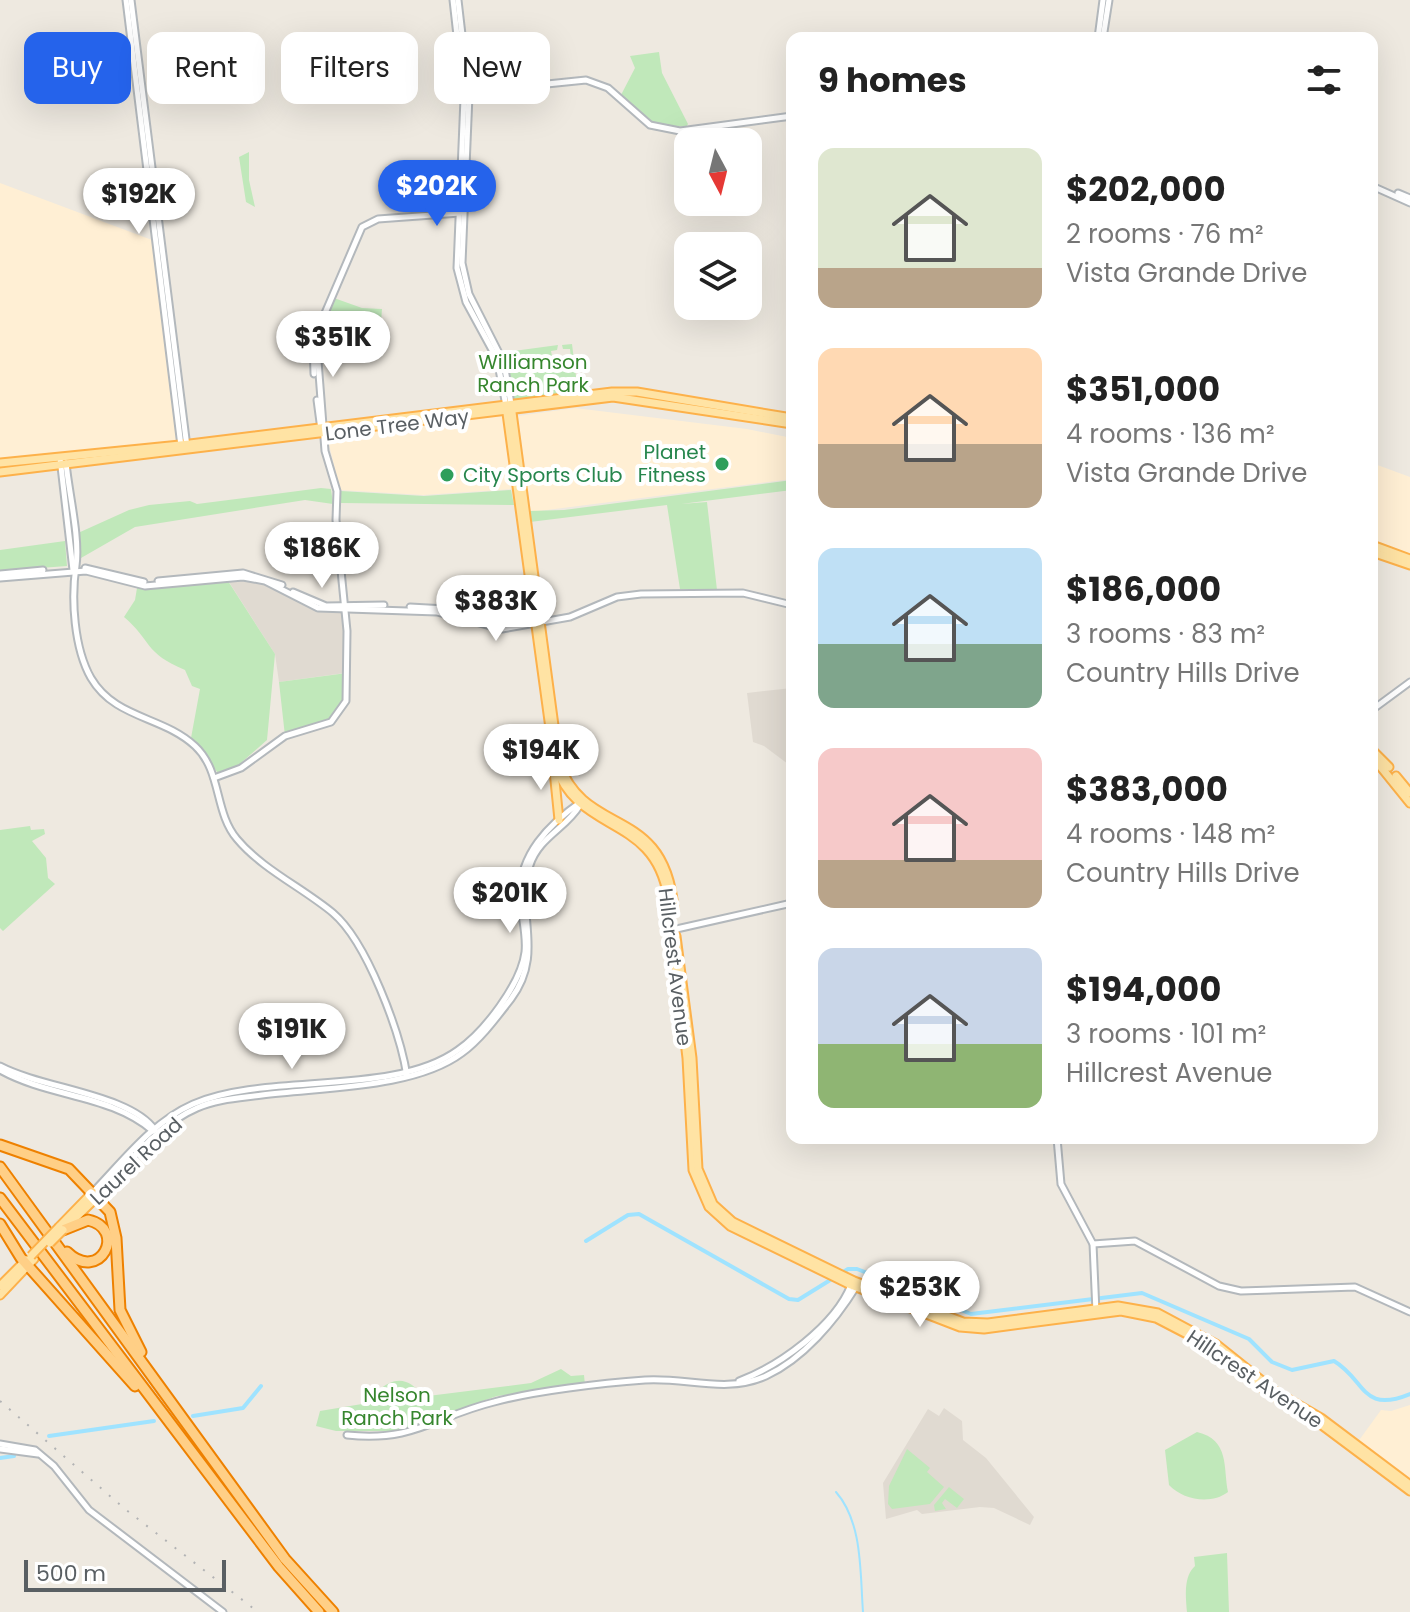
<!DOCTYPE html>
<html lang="en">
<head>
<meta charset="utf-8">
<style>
  :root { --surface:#fff; --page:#f6f6f6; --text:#222; --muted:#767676; --accent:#2563eb }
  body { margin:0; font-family:Poppins,sans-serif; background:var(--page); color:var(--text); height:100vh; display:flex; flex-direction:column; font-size:30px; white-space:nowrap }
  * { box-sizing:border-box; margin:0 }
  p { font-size:26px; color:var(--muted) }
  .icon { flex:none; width:44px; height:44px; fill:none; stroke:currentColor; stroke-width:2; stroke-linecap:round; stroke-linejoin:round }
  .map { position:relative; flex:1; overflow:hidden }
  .side { position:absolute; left:786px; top:32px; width:592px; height:1112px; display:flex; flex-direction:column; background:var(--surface); border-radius:16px; box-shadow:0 8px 32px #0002 }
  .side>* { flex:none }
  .hud { position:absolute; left:24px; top:32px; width:642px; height:72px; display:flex; gap:16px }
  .needle { width:52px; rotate:173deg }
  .buttons { position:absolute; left:674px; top:128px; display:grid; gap:16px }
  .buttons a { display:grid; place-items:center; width:88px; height:88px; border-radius:16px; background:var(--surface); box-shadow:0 8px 32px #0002; font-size:40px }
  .scale { position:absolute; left:24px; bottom:20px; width:202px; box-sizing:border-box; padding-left:8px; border:4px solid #595f63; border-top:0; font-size:22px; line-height:28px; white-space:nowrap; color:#595f63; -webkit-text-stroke:6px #fff; paint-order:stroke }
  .price { position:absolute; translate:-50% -68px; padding:0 18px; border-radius:28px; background:#fff; color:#222; font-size:26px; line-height:52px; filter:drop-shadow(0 2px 4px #0008) }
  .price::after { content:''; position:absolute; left:50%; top:48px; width:24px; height:18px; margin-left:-12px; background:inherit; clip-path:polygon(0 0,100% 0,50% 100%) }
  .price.current { background:var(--accent); color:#fff }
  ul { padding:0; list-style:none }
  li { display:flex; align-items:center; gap:24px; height:200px; padding:0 32px }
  li span { display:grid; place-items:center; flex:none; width:224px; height:160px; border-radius:16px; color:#555 }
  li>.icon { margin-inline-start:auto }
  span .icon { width:96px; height:96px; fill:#fffc; stroke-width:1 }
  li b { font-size:34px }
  h2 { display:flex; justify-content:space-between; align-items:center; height:96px; padding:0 32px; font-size:34px }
  .chip { padding:0 28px; border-radius:16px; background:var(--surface); box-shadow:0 8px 32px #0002; font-size:28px; line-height:72px }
  .chip.current { background:var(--accent); color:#fff }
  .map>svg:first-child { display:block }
  .commercial { fill:#ffefd4 }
  .education { fill:#e0dad1 }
  .green { fill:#c0e8ba }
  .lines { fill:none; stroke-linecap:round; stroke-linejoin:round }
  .stream { stroke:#9fe3ff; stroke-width:2 }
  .canal { stroke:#9fe3ff; stroke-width:4 }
  .minor-casing { stroke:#b3b8bc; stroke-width:9 }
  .major-casing { stroke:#fdb14a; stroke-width:11 }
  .highway-casing { stroke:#ee8100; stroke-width:13 }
  .minor { stroke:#fff; stroke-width:5 }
  .major { stroke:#ffe3a4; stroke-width:7 }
  .highway { stroke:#ffcf86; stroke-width:9 }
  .rail { stroke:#b2b3b4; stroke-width:2; stroke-dasharray:2 10; stroke-linecap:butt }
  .major-bridge-casing { stroke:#fdb14a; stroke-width:11; stroke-linecap:butt }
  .major-bridge { stroke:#ffe3a4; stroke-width:7 }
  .leisure-dot { fill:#2e9e5b; stroke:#fff; stroke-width:3 }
  .labels { text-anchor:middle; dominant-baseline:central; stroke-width:8; stroke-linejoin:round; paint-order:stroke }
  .park-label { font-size:20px; fill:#36862e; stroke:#fff }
  .street-label { font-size:20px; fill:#595f63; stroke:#fff }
  .leisure-label { font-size:20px; fill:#27864d; stroke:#fff; text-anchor:end }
</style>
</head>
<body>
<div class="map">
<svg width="1410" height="1612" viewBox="0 0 1410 1612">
  <rect width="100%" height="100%" fill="#eee9e0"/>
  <!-- commercial -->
  <g class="commercial">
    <polygon points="0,183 152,240 179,444 0,459"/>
    <polygon points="575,408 747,429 792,438 792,479 531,512 518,416"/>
    <polygon points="503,416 512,489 423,495 340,490 327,436"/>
    <polygon points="1372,463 1410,477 1410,556 1372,543"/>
    <polygon points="1410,1405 1410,1483 1357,1443 1381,1410 1391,1411"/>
  </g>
  <!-- education -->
  <g class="education">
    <polygon points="227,579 263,583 309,607 342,611 345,673 279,682 275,654"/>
    <polygon points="792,688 792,767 764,746 753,742 747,693"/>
    <polygon points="944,1408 962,1421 963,1440 986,1458 1034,1517 1030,1525 994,1508 980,1507 922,1514 917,1510 886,1519 883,1483 928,1409 939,1416"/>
  </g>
  <!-- green -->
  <g class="green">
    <polygon points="659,52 662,73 688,124 686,127 655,124 621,95 635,68 630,56"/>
    <polygon points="249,152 249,180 255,207 246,202 239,157"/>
    <polygon points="334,298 362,308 382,309 379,348 320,339"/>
    <polygon points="572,344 578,393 516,401 513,398 506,352 558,345 557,350 551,351 553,361 557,363 571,359 570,349 563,349 562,345"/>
    <polygon points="792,480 792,490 681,504 707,502 717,590 680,589 667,505 530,522 529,511 564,510"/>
    <polygon points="321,488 331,489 333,504 305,500 135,527 81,558 78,533 129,510 149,505 190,501 197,504"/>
    <polygon points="511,490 514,505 341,503 341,491 424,496"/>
    <polygon points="65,541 67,566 0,571 0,550"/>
    <path d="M228 581 275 654 267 740 235 768 218 773 191 738 200 689 192 686 185 670C144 653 152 641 124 617L135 600 137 588Z"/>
    <path d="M347 673C344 723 328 723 285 736L279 682Z"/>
    <polygon points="30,826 31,830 44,829 45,834 32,841 46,858 48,878 55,884 3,931 0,928 0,830"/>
    <path d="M561 1369 571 1376 584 1375 585 1385 497 1396 396 1431H336L316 1426 320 1411 368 1403C375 1392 391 1376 406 1382 413 1384 420 1393 428 1396L531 1383Z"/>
    <path d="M1197 1432C1230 1440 1223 1467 1228 1492 1211 1505 1183 1500 1169 1485L1165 1450Z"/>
    <polygon points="907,1449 930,1468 927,1472 944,1487 930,1504 892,1509 888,1504 889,1486"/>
    <polygon points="949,1487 964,1499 957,1508 945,1499 942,1503 946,1509 935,1511 934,1505"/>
    <path d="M1227 1553 1229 1612H1187C1186 1597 1183 1577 1195 1566L1194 1557Z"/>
  </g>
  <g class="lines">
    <!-- stream -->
    <path class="stream" d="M836 1492C863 1523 860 1573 863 1612"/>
    <!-- canal -->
    <g class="canal">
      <path d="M586 1241 628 1215 639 1214 789 1299 798 1300 848 1269H857L971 1314 1142 1293 1249 1339 1272 1362 1292 1370 1334 1361C1366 1380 1361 1414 1410 1394"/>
      <polyline points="193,1416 243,1408 261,1386"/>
      <polyline points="49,1436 154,1421"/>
      <polyline points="0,1458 14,1456"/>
    </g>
    <defs>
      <g id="minor">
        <polyline points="126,0 181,446"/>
        <polyline points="131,0 187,447"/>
        <polyline points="453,0 464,98 457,268 466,302 497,359 506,406"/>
        <polyline points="458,0 469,95 462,263 469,294 504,363 511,404"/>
        <polyline points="1098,38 1103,0"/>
        <polyline points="1103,38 1109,0"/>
        <polyline points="468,92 586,80 608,88 650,125 680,131 792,116"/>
        <polyline points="466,95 496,92"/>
        <polyline points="1372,186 1410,203"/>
        <polyline points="1398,193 1410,198"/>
        <polyline points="314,374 313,341 362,227 378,219 460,213"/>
        <polyline points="317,400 321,430"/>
        <polyline points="60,458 73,570"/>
        <path d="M66 463C69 494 80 537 76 566 71 599 74 648 91 678 115 719 163 716 195 746 222 771 214 812 237 839 262 869 303 888 333 913 367 942 400 1032 407 1076"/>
        <polyline points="85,568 144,582"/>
        <polyline points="0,574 43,570"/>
        <polyline points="0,578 86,571 145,586 243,577 265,581 318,608 437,612 502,629 570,617 617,597 641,594 743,593 792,605"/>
        <polyline points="158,581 243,573 282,585"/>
        <polyline points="293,592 326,606 384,605"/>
        <polyline points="410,607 446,609 496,624 535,623"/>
        <polyline points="1372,710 1410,682"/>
        <polyline points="214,778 241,768 285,736 331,722 346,701 347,631 336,520 337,491 325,451 316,335"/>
        <polyline points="672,930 792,903"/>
        <path d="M0 1066C44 1089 130 1094 155 1130"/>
        <path d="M0 1070C50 1098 110 1094 153 1131"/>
        <polyline points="1057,1138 1061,1184 1093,1244 1096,1312"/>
        <path d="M93 1192C123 1161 152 1122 193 1104 266 1072 393 1097 458 1050 484 1032 521 984 525 952 527 934 521 916 520 898 518 855 549 824 582 801"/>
        <path d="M98 1196C127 1165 157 1125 197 1108 217 1099 241 1098 262 1095 322 1087 414 1089 462 1053 481 1039 497 1017 511 999 546 952 514 912 530 865 539 837 567 828 580 805"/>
        <polyline points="1093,1244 1135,1241 1219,1286 1241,1291 1355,1287 1410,1312"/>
        <path d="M739 1381C779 1366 835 1326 851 1285"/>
        <path d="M347 1435C416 1442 433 1417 494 1402 534 1391 603 1383 645 1380 686 1377 726 1394 766 1376 803 1359 835 1321 856 1287"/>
        <polyline points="0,1444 35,1450 54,1466 89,1510 223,1612"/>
        <polyline points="0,1449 38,1454"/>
      </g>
      <g id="major">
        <path d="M511 405 559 763C586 839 664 803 674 908"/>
        <path d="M506 406 555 765C579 836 654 813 668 897L687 1058 693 1170 709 1207 730 1226 851 1285 960 1327 984 1329 1121 1311 1156 1318 1208 1345 1268 1392 1319 1423 1410 1491"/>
        <polyline points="0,463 190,444 612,392 637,392 792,418"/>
        <polyline points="0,472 613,397 792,424"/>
        <polyline points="1372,545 1410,559"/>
        <polyline points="1372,552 1410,565"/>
        <polyline points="1372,750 1389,767"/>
        <polyline points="1372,756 1410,803"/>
        <polyline points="554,771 559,820"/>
        <polyline points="1396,776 1410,793"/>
        <polyline points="676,936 692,1058 698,1169 713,1204 733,1222 854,1281 963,1322 988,1323 1118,1306 1158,1313 1216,1344 1276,1392 1321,1418 1410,1485"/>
        <polyline points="67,1226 98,1196"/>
        <polyline points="59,1227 93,1192"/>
        <polyline points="0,1286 26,1260"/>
        <polyline points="0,1295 34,1259"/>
      </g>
      <g id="highway">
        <polyline points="0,1145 69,1169 110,1212 116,1238 120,1310 141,1352"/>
        <polyline points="0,1167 285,1559 333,1612"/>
        <polyline points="0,1198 279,1567 319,1612"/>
        <polyline points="0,1224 21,1258 135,1386"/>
        <path d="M63 1230 88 1220C128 1229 100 1284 67 1252"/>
      </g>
    </defs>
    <!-- minor casing -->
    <use href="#minor" class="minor-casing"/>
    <!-- major casing -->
    <use href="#major" class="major-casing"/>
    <!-- highway casing -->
    <use href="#highway" class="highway-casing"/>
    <!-- minor -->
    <use href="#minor" class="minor"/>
    <!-- major -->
    <use href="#major" class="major"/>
    <!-- highway -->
    <use href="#highway" class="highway"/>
    <!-- rail -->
    <polyline class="rail" points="0,1401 125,1509 258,1612"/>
    <defs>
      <g id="major-bridge">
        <polyline points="50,1243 63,1230"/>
        <polyline points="31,1256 59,1227"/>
      </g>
    </defs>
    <!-- major-bridge casing -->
    <use href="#major-bridge" class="major-bridge-casing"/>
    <!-- major-bridge -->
    <use href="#major-bridge" class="major-bridge"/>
  </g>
  <!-- markers -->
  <g class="leisure-dot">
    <circle cx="722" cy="464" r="8"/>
    <circle cx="447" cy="475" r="8"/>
  </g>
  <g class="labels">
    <!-- park labels -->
    <g class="park-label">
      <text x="533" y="362">Williamson<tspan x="533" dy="23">Ranch Park</tspan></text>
      <text x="397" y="1395">Nelson<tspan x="397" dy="23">Ranch Park</tspan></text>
    </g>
    <!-- street labels -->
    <g class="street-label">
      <text transform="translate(397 425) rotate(-7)">Lone Tree Way</text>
      <text transform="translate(675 967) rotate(83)">Hillcrest Avenue</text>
      <text transform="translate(136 1161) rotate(-43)">Laurel Road</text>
      <text transform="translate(1255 1379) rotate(34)">Hillcrest Avenue</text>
    </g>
    <!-- leisure labels -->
    <g class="leisure-label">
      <text x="706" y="452">Planet<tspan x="706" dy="23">Fitness</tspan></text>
      <text x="463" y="475" text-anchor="start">City Sports Club</text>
    </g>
  </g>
</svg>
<div class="buttons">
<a><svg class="needle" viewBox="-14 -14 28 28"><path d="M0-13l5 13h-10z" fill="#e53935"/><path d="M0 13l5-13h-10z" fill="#767676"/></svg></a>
<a><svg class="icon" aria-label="layers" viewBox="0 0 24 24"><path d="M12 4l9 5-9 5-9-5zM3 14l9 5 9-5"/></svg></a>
</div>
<div class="scale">500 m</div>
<b class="price current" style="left:437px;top:228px">$202K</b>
<b class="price" style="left:139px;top:236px">$192K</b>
<b class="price" style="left:333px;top:379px">$351K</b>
<b class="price" style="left:322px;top:590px">$186K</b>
<b class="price" style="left:496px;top:643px">$383K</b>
<b class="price" style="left:541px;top:792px">$194K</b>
<b class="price" style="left:510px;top:935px">$201K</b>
<b class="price" style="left:292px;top:1071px">$191K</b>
<b class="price" style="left:920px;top:1329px">$253K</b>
<div class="hud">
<a class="chip current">Buy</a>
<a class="chip">Rent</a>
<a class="chip">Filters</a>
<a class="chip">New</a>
</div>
<section class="side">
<h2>9 homes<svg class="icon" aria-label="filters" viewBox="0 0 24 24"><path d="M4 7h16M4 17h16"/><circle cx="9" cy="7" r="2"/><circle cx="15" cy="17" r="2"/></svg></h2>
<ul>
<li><span style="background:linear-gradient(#dfe7d0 75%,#b9a48a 0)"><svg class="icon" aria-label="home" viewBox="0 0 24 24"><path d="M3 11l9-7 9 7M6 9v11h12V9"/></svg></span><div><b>$202,000</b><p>2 rooms · 76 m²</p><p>Vista Grande Drive</p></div></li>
<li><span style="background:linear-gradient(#ffd9b3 60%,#b9a48a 0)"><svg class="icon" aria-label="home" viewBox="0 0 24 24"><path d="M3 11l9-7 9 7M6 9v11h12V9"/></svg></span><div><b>$351,000</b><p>4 rooms · 136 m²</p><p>Vista Grande Drive</p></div></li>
<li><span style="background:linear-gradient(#bfe0f5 60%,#7fa58c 0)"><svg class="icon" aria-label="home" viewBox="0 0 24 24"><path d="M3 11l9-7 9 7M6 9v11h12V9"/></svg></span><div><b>$186,000</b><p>3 rooms · 83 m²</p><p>Country Hills Drive</p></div></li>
<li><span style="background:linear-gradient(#f6c9c9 70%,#b9a48a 0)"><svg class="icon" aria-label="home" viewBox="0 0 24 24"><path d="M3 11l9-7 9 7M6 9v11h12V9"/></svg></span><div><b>$383,000</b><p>4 rooms · 148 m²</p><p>Country Hills Drive</p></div></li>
<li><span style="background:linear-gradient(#c9d6e8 60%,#8fb573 0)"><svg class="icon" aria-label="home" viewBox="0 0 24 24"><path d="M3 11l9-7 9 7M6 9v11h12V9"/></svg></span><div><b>$194,000</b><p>3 rooms · 101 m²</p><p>Hillcrest Avenue</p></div></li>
</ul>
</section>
</div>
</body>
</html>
